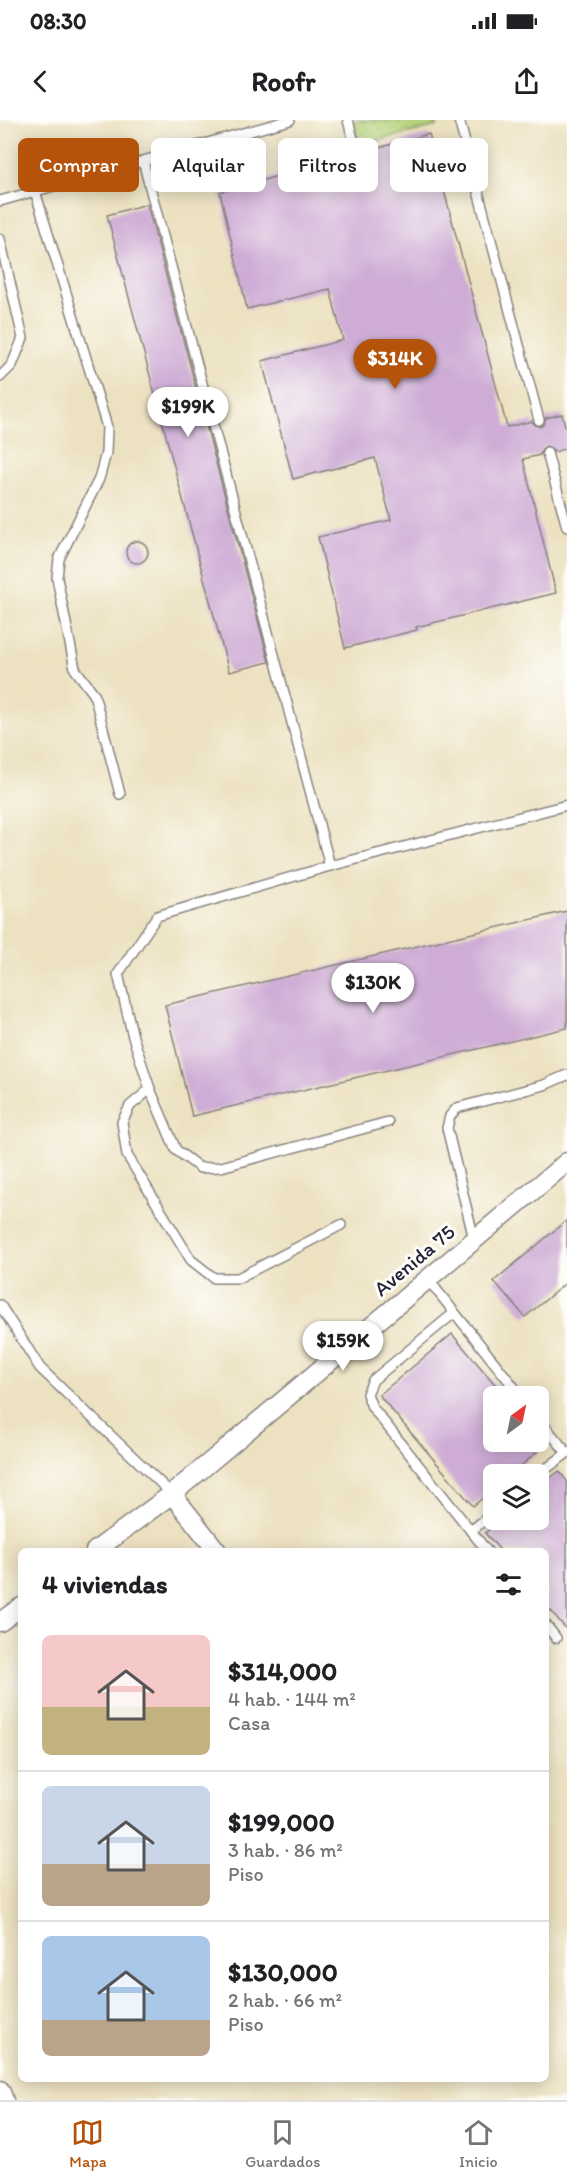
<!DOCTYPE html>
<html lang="es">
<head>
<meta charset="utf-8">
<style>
  :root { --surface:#fff; --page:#f2f2f2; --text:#202124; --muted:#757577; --line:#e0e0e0; --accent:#b45309 }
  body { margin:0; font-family:Itim,sans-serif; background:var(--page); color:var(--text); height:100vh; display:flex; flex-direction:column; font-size:22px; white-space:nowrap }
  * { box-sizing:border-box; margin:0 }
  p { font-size:20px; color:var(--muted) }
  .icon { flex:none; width:33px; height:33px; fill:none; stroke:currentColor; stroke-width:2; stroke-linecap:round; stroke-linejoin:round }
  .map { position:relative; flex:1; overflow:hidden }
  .panel { position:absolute; left:18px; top:1428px; width:531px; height:534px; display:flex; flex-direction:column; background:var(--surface); border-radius:9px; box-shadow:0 3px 15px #0003 }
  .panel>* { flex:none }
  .hud { position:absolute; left:18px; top:18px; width:531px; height:54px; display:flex; gap:12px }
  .needle { width:39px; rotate:33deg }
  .fabs { position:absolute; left:483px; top:1266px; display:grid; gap:12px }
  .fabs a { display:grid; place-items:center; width:66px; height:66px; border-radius:9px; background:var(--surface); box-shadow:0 3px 15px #0003; font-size:30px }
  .price { position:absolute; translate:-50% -51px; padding:0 14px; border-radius:21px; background:#fff; color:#222; font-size:20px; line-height:39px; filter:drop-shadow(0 2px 3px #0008) }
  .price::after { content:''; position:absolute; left:50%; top:36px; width:18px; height:14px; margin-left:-9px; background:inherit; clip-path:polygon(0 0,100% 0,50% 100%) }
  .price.active { background:var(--accent); color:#fff }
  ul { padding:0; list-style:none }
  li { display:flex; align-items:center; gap:18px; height:150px; padding:0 24px }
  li+li { border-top:2px solid var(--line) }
  li span { display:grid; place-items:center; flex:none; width:168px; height:120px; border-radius:9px; color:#555 }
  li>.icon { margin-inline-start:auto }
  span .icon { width:72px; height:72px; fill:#fffc; stroke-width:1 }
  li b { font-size:26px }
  h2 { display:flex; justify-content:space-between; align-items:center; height:72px; padding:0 24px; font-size:26px }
  .chip { padding:0 21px; border-radius:9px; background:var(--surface); box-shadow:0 3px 15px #0003; font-size:21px; line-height:54px }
  .chip.active { background:var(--accent); color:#fff }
  .status { display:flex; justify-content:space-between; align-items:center; height:42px; padding:0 30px; background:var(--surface); direction:ltr }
  .status svg { height:16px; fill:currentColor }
  header { display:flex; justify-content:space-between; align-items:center; height:78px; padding:0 24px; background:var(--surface); font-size:27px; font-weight:800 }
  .dock { display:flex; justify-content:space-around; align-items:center; height:84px; border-top:2px solid var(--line); background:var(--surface); font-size:16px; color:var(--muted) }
  .dock a { display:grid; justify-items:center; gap:3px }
  .dock .active { color:var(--accent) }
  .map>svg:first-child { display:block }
  .grass { fill:url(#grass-dots); stroke:#6c7a5a; stroke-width:1.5 }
  .building { fill:#ceacd5 }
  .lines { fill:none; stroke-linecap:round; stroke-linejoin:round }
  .service-casing { stroke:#87827e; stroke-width:12 }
  .minor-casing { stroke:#87827e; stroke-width:21 }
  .service { stroke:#fff; stroke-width:9 }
  .minor { stroke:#fff; stroke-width:18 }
  .labels { text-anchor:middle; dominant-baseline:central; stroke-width:6; stroke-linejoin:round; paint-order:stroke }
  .street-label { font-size:21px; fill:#22223b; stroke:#fdfcf7 }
</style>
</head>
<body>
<div class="status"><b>08:30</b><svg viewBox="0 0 49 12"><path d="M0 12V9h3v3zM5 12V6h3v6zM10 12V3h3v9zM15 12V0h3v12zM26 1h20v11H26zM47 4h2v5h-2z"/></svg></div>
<header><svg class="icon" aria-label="back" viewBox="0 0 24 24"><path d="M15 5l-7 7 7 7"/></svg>Roofr<svg class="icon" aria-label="share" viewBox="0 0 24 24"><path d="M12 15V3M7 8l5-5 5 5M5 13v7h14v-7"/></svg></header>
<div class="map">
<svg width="567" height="1980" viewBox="0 0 567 1980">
  <defs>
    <pattern id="grass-dots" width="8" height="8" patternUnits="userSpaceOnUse" patternTransform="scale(1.5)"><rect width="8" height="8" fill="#b6d37a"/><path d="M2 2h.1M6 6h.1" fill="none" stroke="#9cb56a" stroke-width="1.8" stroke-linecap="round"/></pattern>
  </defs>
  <rect width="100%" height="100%" fill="#fdfcf7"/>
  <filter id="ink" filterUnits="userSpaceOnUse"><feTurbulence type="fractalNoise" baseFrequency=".0167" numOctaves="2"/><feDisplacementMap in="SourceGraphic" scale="12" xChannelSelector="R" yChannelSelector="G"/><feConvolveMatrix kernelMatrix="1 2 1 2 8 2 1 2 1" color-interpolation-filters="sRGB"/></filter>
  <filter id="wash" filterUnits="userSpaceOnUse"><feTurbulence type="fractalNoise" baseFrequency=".008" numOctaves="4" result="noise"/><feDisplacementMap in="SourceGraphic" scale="24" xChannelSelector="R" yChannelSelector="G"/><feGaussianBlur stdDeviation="1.35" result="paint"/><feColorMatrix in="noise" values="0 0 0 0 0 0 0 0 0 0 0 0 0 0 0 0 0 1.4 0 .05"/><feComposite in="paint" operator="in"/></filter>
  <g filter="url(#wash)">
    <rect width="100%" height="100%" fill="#ece1c0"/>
    <!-- grass -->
    <polygon class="grass" points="356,0 433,0 437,6 359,25 353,4"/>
    <g id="blocks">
      <!-- building -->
      <g class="building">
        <polygon points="429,14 507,307 532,301 535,305 540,307 544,304 546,298 562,294 567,314 567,328 554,332 551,328 546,326 542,329 540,335 523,339 556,473 416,507 417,510 345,528 318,417 391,400 375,338 293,359 262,241 343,220 330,169 247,189 220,72 350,36 355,40 359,40 363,36 363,32"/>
        <polygon points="147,84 269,542 229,552 107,95"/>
        <circle cx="137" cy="432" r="11"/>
        <polygon points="567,791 567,908 192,996 165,885"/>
        <polygon points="567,1100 567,1162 525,1197 494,1161"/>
        <polygon points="452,1214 505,1276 494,1276 494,1322 549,1322 511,1354 494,1354 494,1369 473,1386 379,1275"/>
        <polygon points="559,1351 567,1361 567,1510 546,1485 546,1431 501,1431 485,1413 501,1400 538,1400 538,1368"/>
      </g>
    </g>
  </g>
  <g filter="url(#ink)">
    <use href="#blocks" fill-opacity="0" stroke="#87827e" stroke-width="1.5"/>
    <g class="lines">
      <defs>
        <g id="service">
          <polyline points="348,0 357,34"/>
          <polyline points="459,0 539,300"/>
          <polyline points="143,41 330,746 567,685"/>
          <polyline points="35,71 107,307 106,333 99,359 59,439 57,458 75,549 94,574 120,674"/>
          <polyline points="0,81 290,0"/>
          <polyline points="0,119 23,218 12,245 0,257"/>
          <polyline points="547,333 567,407"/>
          <polyline points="330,746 157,796 118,854 133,917 150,969 176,1030 200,1048 221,1047 388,1002"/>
          <polyline points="150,969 130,986 122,1002 127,1035 191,1140 214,1158 238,1158 341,1105"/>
          <polyline points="474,1119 447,1008 450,996 457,988 544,965 567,955"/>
          <polyline points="427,1158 521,1276"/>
          <polyline points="0,1185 40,1248 172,1374"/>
          <polyline points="454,1193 373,1260 367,1274 372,1287 487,1431"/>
          <polyline points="538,1298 567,1333"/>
          <polyline points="538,1355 567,1333"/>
          <polyline points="471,1411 494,1392"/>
          <polyline points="546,1505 556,1518"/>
        </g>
        <g id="minor">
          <polyline points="172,1374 217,1431"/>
          <polyline points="95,1431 172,1374 567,1042"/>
          <polyline points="0,1502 21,1487"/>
          <polyline points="0,1970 4,1980"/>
        </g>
      </defs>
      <!-- service casing -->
      <use href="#service" class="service-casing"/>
      <!-- minor casing -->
      <use href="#minor" class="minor-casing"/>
      <!-- service -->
      <use href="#service" class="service"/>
      <!-- minor -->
      <use href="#minor" class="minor"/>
    </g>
  </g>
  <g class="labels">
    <!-- street labels -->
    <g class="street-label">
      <text transform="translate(414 1140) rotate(-40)">Avenida 75</text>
    </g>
  </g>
</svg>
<div class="fabs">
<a><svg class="needle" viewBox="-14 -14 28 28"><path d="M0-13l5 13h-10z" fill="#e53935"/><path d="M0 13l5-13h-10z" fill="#757577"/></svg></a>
<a><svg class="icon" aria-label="layers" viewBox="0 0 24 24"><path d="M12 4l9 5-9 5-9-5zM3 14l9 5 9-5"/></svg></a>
</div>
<b class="price active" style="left:395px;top:270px">$314K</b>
<b class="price" style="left:188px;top:318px">$199K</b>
<b class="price" style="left:373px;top:894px">$130K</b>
<b class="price" style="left:343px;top:1252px">$159K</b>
<div class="hud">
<a class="chip active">Comprar</a>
<a class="chip">Alquilar</a>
<a class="chip">Filtros</a>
<a class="chip">Nuevo</a>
</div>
<section class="panel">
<h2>4 viviendas<svg class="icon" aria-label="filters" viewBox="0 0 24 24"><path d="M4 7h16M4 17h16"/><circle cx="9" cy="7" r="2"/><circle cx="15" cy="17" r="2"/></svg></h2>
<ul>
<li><span style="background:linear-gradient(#f6c9c9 60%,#c2b280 0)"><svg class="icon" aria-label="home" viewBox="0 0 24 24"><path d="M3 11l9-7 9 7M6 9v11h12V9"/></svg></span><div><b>$314,000</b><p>4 hab. · 144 m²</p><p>Casa</p></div></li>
<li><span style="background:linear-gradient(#c9d6e8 65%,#b9a48a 0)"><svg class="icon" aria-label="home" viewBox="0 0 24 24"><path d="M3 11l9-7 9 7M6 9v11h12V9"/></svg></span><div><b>$199,000</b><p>3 hab. · 86 m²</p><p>Piso</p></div></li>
<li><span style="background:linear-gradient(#a9c7e8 70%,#b9a48a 0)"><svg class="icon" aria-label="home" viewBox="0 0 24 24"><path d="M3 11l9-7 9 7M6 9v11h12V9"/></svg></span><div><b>$130,000</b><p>2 hab. · 66 m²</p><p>Piso</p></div></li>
</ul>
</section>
</div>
<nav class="dock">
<a class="active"><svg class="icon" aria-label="map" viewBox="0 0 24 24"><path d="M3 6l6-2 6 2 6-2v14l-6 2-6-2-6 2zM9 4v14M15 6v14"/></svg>Mapa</a>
<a><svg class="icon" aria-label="saved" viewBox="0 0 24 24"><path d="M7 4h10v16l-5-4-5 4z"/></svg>Guardados</a>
<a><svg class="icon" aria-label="home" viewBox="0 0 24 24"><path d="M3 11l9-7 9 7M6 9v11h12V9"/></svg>Inicio</a>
</nav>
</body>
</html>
